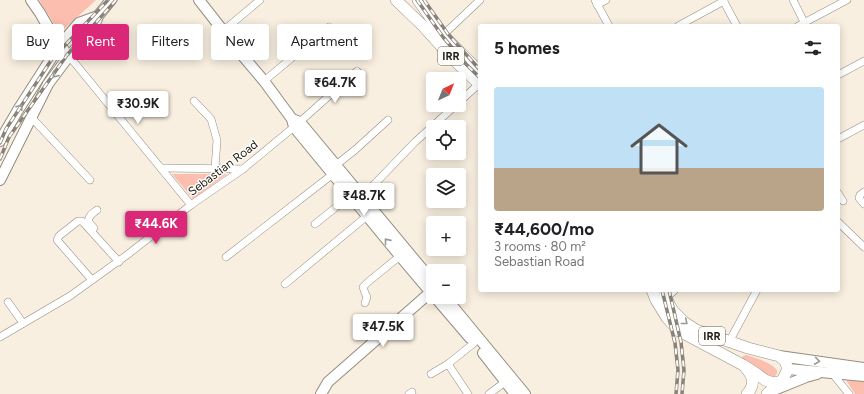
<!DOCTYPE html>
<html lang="en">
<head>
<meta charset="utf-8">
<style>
  :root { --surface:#fff; --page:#f2f2f2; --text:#202124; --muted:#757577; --line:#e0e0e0; --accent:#db2777 }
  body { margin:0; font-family:Figtree,sans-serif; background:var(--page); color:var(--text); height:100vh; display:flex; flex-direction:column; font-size:15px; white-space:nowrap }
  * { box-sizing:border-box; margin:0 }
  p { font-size:13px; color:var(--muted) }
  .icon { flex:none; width:22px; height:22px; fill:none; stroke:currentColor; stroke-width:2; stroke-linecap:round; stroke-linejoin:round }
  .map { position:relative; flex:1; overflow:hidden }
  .details { position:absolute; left:478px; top:24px; width:362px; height:268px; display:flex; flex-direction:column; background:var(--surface); border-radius:4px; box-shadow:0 2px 10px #0003 }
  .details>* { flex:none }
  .guide { position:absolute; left:12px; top:24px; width:380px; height:36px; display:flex; gap:8px }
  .needle { width:26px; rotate:43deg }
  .fabs { position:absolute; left:426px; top:72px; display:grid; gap:8px }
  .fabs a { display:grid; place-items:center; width:40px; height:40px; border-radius:4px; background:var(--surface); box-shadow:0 2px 10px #0003; font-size:20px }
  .price { position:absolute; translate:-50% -34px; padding:0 9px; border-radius:4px; background:#fff; color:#222; font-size:13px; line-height:26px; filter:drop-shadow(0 1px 2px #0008) }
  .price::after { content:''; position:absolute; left:50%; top:24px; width:12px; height:9px; margin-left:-6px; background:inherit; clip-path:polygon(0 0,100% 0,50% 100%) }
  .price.on { background:var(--accent); color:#fff }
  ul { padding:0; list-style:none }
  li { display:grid; align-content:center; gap:8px; height:212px; padding:0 16px }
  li+li { border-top:1px solid var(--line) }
  li span { display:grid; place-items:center; height:124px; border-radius:4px; color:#555 }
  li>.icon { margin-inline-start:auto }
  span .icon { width:72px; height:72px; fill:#fffc; stroke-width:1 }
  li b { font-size:17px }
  h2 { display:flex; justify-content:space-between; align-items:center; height:48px; padding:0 16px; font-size:17px }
  .tag { padding:0 14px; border-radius:4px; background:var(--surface); box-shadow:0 2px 10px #0003; font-size:14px; line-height:36px }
  .tag.on { background:var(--accent); color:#fff }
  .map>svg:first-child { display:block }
  .green { fill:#fbbeaf }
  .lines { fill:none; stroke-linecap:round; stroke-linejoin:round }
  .street-casing { stroke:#948d7f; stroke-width:8 }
  .secondary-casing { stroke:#948d7f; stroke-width:12 }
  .primary-casing { stroke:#948d7f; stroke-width:12 }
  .street { stroke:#fff; stroke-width:7 }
  .secondary { stroke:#fff; stroke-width:10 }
  .primary { stroke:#fff; stroke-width:11 }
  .rail-casing { stroke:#898379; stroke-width:3.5 }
  .rail { stroke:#fffdfa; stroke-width:2; stroke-dasharray:6; stroke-linecap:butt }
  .oneway { stroke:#9a9996 }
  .labels { text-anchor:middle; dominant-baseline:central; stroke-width:3; stroke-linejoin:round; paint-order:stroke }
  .shield { fill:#fffdfa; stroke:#62605a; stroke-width:1 }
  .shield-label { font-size:11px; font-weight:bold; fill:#1f1c16 }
  .street-label { font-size:12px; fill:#1f1c16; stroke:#fffdfa }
</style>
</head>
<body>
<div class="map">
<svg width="864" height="394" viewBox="0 0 864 394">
  <rect width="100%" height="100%" fill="#f8efe0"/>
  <!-- green -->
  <g class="green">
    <polygon points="39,0 96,0 64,29 56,27"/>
    <polygon points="172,174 227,174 193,199"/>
    <path d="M746 355C753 357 791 368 772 378L741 361 743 356Z"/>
    <polygon points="846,380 864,382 864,394 855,394"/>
  </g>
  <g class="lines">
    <defs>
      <g id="street">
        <polyline points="595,0 609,26"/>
        <polyline points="723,0 737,26"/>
        <polyline points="793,0 804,22"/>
        <polyline points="597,5 606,0"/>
        <polyline points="678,26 724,1"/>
        <polyline points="798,26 847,0"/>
        <polyline points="223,31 260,0"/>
        <polyline points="443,35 480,0"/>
        <polyline points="69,56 191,205"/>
        <polyline points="838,75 864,61"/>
        <polyline points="264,81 329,27"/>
        <polyline points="194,101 211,119 217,140 215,168"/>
        <polyline points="459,102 479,84"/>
        <polyline points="31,117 90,180"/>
        <polyline points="838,139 864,125"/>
        <polyline points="336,165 355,150 388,120"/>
        <polyline points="161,168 243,169"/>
        <polyline points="864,192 860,195 859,198 864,204"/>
        <polyline points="838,193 843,201"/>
        <polyline points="362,197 415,142 456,105"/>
        <polyline points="838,222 864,247"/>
        <polyline points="315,224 350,196"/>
        <path d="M94 228 88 221C89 215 93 213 97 210"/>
        <polyline points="226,257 333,174"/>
        <polyline points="92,280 57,240 59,236 78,221 82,221 119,262"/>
        <polyline points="285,284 367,216"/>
        <polyline points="666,298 675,290"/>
        <polyline points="8,302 23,323"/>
        <polyline points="365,303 367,297 365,293 363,287 368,282 400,256"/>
        <polyline points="0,337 70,296 127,255 191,205 243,169 294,127 357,71"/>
        <polyline points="729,342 757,290"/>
        <polyline points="832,373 849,394"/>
        <polyline points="431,374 448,364"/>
        <polyline points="409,394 412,392"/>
        <polyline points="468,394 448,364 474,343"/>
        <polyline points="489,394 505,382"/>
      </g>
      <g id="secondary">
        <polyline points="31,0 40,13 59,46 64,50"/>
        <polyline points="199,0 242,55 264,81 292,119 294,127 400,256 433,295"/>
        <polyline points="292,119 300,122 433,282"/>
        <polyline points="0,141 18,110 59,46 79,23 98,16"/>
        <polyline points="0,180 48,84 69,56 92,32 98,16 111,0"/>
        <polyline points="435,297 470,338"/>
        <polyline points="445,297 525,394"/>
        <polyline points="483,353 515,394"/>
        <polyline points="779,356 864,368"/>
        <polyline points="788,369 864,376"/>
        <polyline points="774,390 806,377 817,374"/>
        <polyline points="321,394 328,382 433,290"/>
      </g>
      <g id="primary">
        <polyline points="396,0 423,26 452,58 480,85"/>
        <polyline points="418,0 443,35 480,72"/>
        <polyline points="652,290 656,300 667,318 679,331 743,365 757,374 765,380 773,383 782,381"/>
        <polyline points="664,290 666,298 673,311 684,322 696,330 748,348 779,356 785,361 788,369 782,381 767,394"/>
        <path d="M745 367C753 376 756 384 747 394"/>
      </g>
    </defs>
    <!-- street casing -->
    <use href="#street" class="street-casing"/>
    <!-- secondary casing -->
    <use href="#secondary" class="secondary-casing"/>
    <!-- primary casing -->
    <use href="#primary" class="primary-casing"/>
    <!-- street -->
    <use href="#street" class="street"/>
    <!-- secondary -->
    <use href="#secondary" class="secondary"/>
    <!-- primary -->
    <use href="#primary" class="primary"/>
    <defs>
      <g id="rail">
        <polyline points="417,0 443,37 466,64 480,78"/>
        <polyline points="424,0 448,34 480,70"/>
        <polyline points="0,143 6,129 52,59 108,0"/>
        <polyline points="0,159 9,137 67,55 116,0"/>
        <polyline points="662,290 675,343 678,370 676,394"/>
        <polyline points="669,290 681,342 684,370 682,394"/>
      </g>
    </defs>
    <!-- rail casing -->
    <use href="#rail" class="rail-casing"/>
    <!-- rail -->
    <use href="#rail" class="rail"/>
  </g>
  <!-- one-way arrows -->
  <defs><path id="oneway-chevron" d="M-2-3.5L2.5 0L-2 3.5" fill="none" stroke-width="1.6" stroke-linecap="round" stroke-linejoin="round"/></defs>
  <g class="oneway">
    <use href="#oneway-chevron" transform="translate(55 75) rotate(128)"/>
    <use href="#oneway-chevron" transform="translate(20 107) rotate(-58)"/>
    <use href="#oneway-chevron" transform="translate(387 241) rotate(-129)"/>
    <use href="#oneway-chevron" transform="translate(685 322) rotate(39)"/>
    <use href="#oneway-chevron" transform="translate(817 361) rotate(8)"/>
  </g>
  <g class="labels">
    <!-- shield labels -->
    <g class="shield">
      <rect x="438" y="47" width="26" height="18" rx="3"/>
      <rect x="699" y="327" width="26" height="18" rx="3"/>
    </g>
    <g class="shield-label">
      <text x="451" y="56">IRR</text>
      <text x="712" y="336">IRR</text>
    </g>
    <!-- street labels -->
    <g class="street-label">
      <text transform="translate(223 168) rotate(-37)">Sebastian Road</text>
    </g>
  </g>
</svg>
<div class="fabs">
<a><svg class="needle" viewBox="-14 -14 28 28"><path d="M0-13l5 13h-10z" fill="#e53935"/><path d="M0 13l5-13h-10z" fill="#757577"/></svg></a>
<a><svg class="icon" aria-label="locate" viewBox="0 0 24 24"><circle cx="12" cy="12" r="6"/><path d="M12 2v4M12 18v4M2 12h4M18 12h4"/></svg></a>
<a><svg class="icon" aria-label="layers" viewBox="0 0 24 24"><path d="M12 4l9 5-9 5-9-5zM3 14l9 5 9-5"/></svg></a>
<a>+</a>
<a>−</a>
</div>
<b class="price" style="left:335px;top:104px">₹64.7K</b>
<b class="price" style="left:138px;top:125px">₹30.9K</b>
<b class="price" style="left:364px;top:217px">₹48.7K</b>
<b class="price on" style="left:156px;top:245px">₹44.6K</b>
<b class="price" style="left:383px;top:348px">₹47.5K</b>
<div class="guide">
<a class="tag">Buy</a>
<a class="tag on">Rent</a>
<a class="tag">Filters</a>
<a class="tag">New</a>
<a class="tag">Apartment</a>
</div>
<section class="details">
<h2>5 homes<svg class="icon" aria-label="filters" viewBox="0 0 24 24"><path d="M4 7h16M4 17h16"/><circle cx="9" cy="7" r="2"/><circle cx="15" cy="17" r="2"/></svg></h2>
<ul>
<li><span style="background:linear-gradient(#bfe0f5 65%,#b9a48a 0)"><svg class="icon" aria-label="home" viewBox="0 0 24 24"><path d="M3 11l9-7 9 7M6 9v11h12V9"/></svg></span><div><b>₹44,600/mo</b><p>3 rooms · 80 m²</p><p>Sebastian Road</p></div></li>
</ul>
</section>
</div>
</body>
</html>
